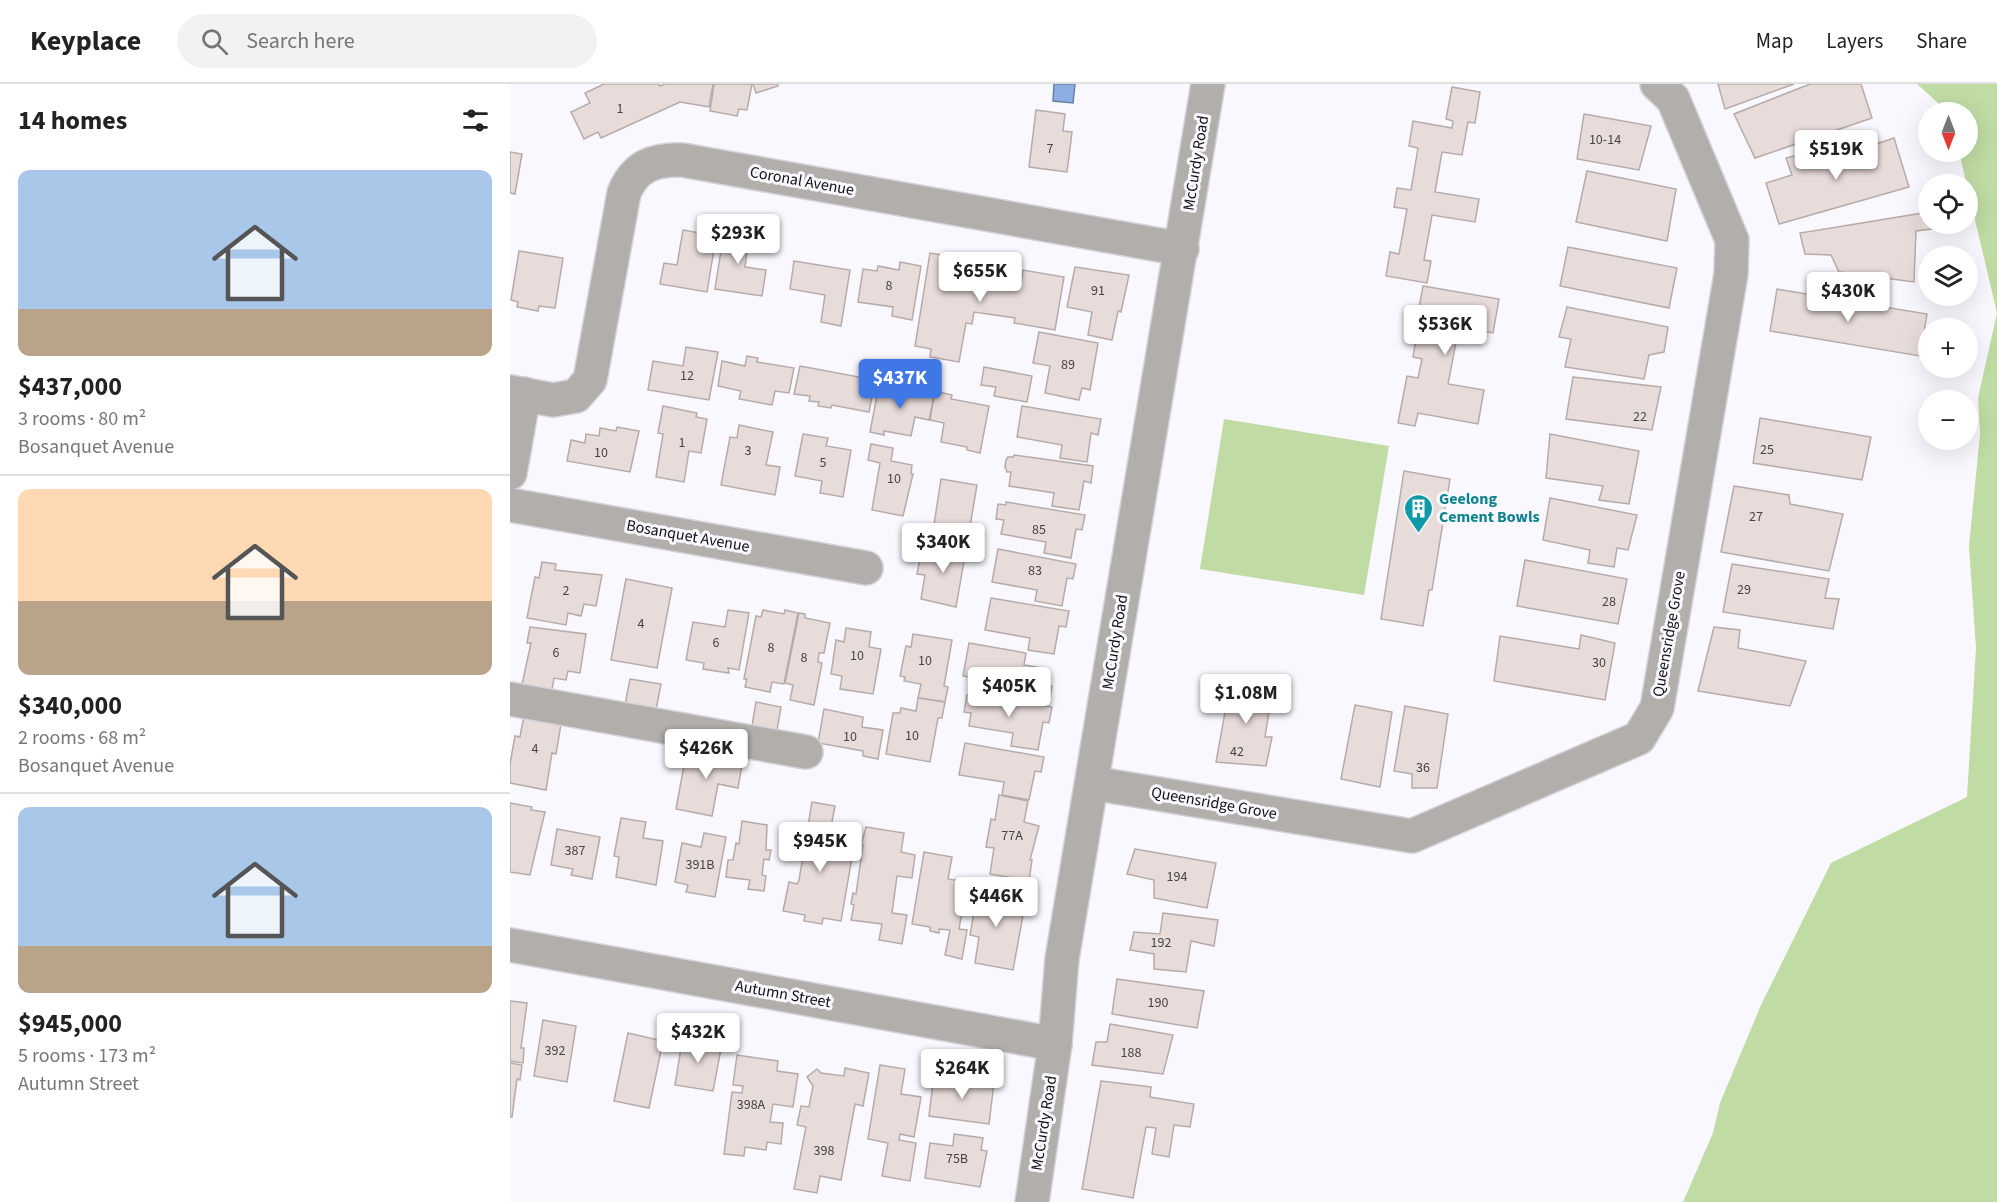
<!DOCTYPE html>
<html lang="en">
<head>
<meta charset="utf-8">
<style>
  :root { --surface:#fff; --page:#f2f2f2; --text:#222; --muted:#767676; --line:#e0e0e0; --accent:#4077e7 }
  body { margin:0; font-family:"Source Sans 3",sans-serif; background:var(--page); color:var(--text); height:100vh; display:flex; flex-direction:column; font-size:22px; white-space:nowrap }
  * { box-sizing:border-box; margin:0 }
  p { font-size:20px; color:var(--muted) }
  .icon { flex:none; width:33px; height:33px; fill:none; stroke:currentColor; stroke-width:2; stroke-linecap:round; stroke-linejoin:round }
  .map { position:relative; flex:1; overflow:hidden }
  .side { display:flex; flex-direction:column; background:var(--surface); width:510px }
  .side>* { flex:none }
  .needle { width:39px; rotate:180deg }
  .controls { position:absolute; left:1408px; top:18px; display:grid; gap:12px }
  .controls a { display:grid; place-items:center; width:60px; height:60px; border-radius:50%; background:var(--surface); box-shadow:0 6px 24px #0002; font-size:30px }
  .price { position:absolute; translate:-50% -51px; padding:0 14px; border-radius:6px; background:#fff; color:#222; font-size:20px; line-height:39px; filter:drop-shadow(0 2px 3px #0008) }
  .price::after { content:''; position:absolute; left:50%; top:36px; width:18px; height:14px; margin-left:-9px; background:inherit; clip-path:polygon(0 0,100% 0,50% 100%) }
  .price.active { background:var(--accent); color:#fff }
  ul { padding:0; list-style:none }
  li { display:grid; align-content:center; gap:12px; height:318px; padding:0 18px }
  li+li { border-top:2px solid var(--line) }
  li span { display:grid; place-items:center; height:186px; border-radius:12px; color:#555 }
  li>.icon { margin-inline-start:auto }
  span .icon { width:108px; height:108px; fill:#fffc; stroke-width:1 }
  li b { font-size:26px }
  h2 { display:flex; justify-content:space-between; align-items:center; height:72px; padding:0 18px; font-size:26px }
  header { display:flex; align-items:center; gap:36px; box-sizing:border-box; height:84px; padding:0 30px; background:var(--surface); border-bottom:2px solid var(--line) }
  header strong { font-size:28px }
  nav { display:flex; gap:33px; margin-inline-start:auto; font-size:21px }
  .search { width:420px; height:54px; background:var(--page); display:flex; align-items:center; gap:15px; box-sizing:border-box; padding:0 21px; border-radius:33px; color:var(--muted); font-size:22px }
  main { display:flex; flex:1; min-height:0 }
  .map>svg:first-child { display:block }
  .green { fill:#c0dba3 }
  .water { fill:#8cafe3; stroke:#6780a5; stroke-width:1.5 }
  .building { fill:#e8dcda; stroke:#b6aba8; stroke-width:1.5 }
  .lines { fill:none; stroke-linecap:round; stroke-linejoin:round }
  .minor-casing { stroke:#d3d3d9; stroke-width:36 }
  .minor { stroke:#b2aeab; stroke-width:33 }
  .labels { text-anchor:middle; dominant-baseline:central; stroke-width:6; stroke-linejoin:round; paint-order:stroke }
  .number-label { font-size:14px; fill:#484446 }
  .street-label { font-size:16px; fill:#121215; stroke:#f8f8fe }
  .culture-label { font-size:16px; font-weight:bold; fill:#0d838f; stroke:#f8f8fe; text-anchor:start }
</style>
</head>
<body>
<header>
<strong>Keyplace</strong>
<div class="search"><svg class="icon" aria-label="search" viewBox="0 0 24 24"><circle cx="10" cy="10" r="6"/><path d="M15 15l6 6"/></svg>Search here</div>
<nav><a>Map</a><a>Layers</a><a>Share</a></nav>
</header>
<main>
<section class="side">
<h2>14 homes<svg class="icon" aria-label="filters" viewBox="0 0 24 24"><path d="M4 7h16M4 17h16"/><circle cx="9" cy="7" r="2"/><circle cx="15" cy="17" r="2"/></svg></h2>
<ul>
<li><span style="background:linear-gradient(#a9c7e8 75%,#b9a48a 0)"><svg class="icon" aria-label="home" viewBox="0 0 24 24"><path d="M3 11l9-7 9 7M6 9v11h12V9"/></svg></span><div><b>$437,000</b><p>3 rooms · 80 m²</p><p>Bosanquet Avenue</p></div></li>
<li><span style="background:linear-gradient(#ffd9b3 60%,#b9a48a 0)"><svg class="icon" aria-label="home" viewBox="0 0 24 24"><path d="M3 11l9-7 9 7M6 9v11h12V9"/></svg></span><div><b>$340,000</b><p>2 rooms · 68 m²</p><p>Bosanquet Avenue</p></div></li>
<li><span style="background:linear-gradient(#a9c7e8 75%,#b9a48a 0)"><svg class="icon" aria-label="home" viewBox="0 0 24 24"><path d="M3 11l9-7 9 7M6 9v11h12V9"/></svg></span><div><b>$945,000</b><p>5 rooms · 173 m²</p><p>Autumn Street</p></div></li>
</ul>
</section>
<div class="map">
<svg width="1487" height="1118" viewBox="0 0 1487 1118">
  <rect width="100%" height="100%" fill="#f8f8fe"/>
  <!-- green -->
  <g class="green">
    <polygon points="1407,0 1487,0 1487,1118 1173,1118 1203,1049 1210,1019 1251,921 1321,779 1457,713 1466,564 1459,462 1470,350 1468,314 1487,229 1449,68 1458,68 1458,28 1438,28"/>
    <polygon points="714,335 879,362 854,511 690,485"/>
  </g>
  <!-- water -->
  <polygon class="water" points="544,0 565,0 563,19 543,17"/>
  <!-- building -->
  <g class="building">
    <polygon points="94,0 149,0 150,2 155,0 203,0 199,23 170,18 91,54 88,48 74,55 61,28 80,19 75,9"/>
    <polygon points="204,0 242,0 237,26 229,25 227,32 200,27"/>
    <polygon points="243,0 268,0 268,2 246,9"/>
    <polygon points="1208,0 1284,0 1215,25"/>
    <polygon points="1300,0 1351,0 1362,34 1245,74 1224,30"/>
    <polygon points="942,3 970,8 965,39 958,38 952,71 932,68 925,108 969,115 965,138 922,131 914,176 921,177 917,199 876,192 880,168 889,170 897,125 884,123 887,104 901,106 908,64 899,62 903,37 942,44 943,37 936,35"/>
    <polygon points="526,26 555,30 553,47 562,48 557,88 519,83"/>
    <polygon points="1074,30 1141,42 1129,86 1067,75"/>
    <polygon points="1384,54 1399,103 1269,140 1256,99 1282,91 1276,74 1309,66 1316,77"/>
    <polygon points="0,68 12,70 5,110 0,109"/>
    <polygon points="1077,87 1166,105 1157,157 1066,138"/>
    <polygon points="1419,128 1419,140 1437,140 1437,143 1406,147 1404,198 1329,188 1321,171 1295,170 1290,149"/>
    <polygon points="215,141 240,144 235,183 256,186 252,212 205,205"/>
    <polygon points="173,146 196,150 195,157 205,159 197,208 150,200 154,179 167,181"/>
    <polygon points="1058,163 1167,184 1159,224 1050,202"/>
    <polygon points="9,167 53,174 45,224 29,222 28,227 7,223 8,218 1,216"/>
    <polygon points="420,169 448,174 446,183 466,186 469,182 478,183 481,188 512,194 513,186 554,193 545,246 504,239 505,234 464,228 462,240 456,239 449,278 420,273 421,265 405,262"/>
    <polygon points="284,177 340,186 331,242 311,238 315,211 280,205"/>
    <polygon points="390,178 411,182 402,236 382,232 383,223 348,218 353,185 367,187 368,182 389,186"/>
    <polygon points="565,183 619,191 611,228 608,227 602,256 578,251 582,228 557,223"/>
    <polygon points="913,202 989,215 983,249 949,243 938,300 974,306 968,340 908,329 905,342 888,339 897,292 908,294 912,275 903,273 906,255 916,257 919,237 907,235"/>
    <polygon points="1267,205 1417,230 1410,272 1260,247"/>
    <polygon points="1057,223 1158,243 1154,268 1139,271 1134,295 1055,283 1061,255 1049,253"/>
    <polygon points="529,248 588,259 580,306 572,304 569,316 535,309 540,282 523,279"/>
    <polygon points="176,263 208,268 199,316 138,306 143,277 173,282"/>
    <polygon points="237,272 248,274 247,278 284,284 279,309 265,307 262,321 229,315 231,307 208,302 212,277 235,282"/>
    <polygon points="290,282 365,296 359,328 322,321 321,324 308,322 309,318 299,317 300,312 284,310"/>
    <polygon points="474,283 522,292 517,318 484,312 486,303 471,301"/>
    <polygon points="1063,293 1151,303 1142,346 1056,335"/>
    <polygon points="369,301 407,308 407,304 425,307 419,336 405,333 401,352 374,347 374,351 360,348"/>
    <polygon points="425,307 442,311 441,315 479,322 470,369 457,366 457,363 431,358 434,339 420,336"/>
    <polygon points="153,322 187,329 186,333 197,335 191,369 179,367 174,398 146,393 153,350 148,349"/>
    <polygon points="512,322 591,335 588,351 581,349 577,378 550,374 552,361 507,353"/>
    <polygon points="1250,334 1361,353 1352,396 1243,379"/>
    <polygon points="229,341 263,348 256,381 270,383 265,411 211,401 220,353 227,354"/>
    <polygon points="107,343 129,347 120,388 57,377 61,356 75,359 76,350 89,352 90,344 106,347"/>
    <polygon points="293,350 318,354 316,362 341,366 333,413 310,409 312,397 285,392"/>
    <polygon points="1040,350 1129,367 1119,420 1089,416 1093,402 1036,394"/>
    <polygon points="361,360 383,364 381,377 402,381 401,390 403,390 393,432 362,426 370,379 358,376"/>
    <polygon points="504,371 583,382 581,399 574,397 569,426 542,422 544,409 499,402 501,388 497,388 495,383 496,376 498,373 503,373"/>
    <polygon points="894,387 940,395 922,506 919,506 913,542 871,535"/>
    <polygon points="431,395 467,401 457,460 435,457 438,443 424,441"/>
    <polygon points="1224,402 1279,411 1280,420 1333,430 1319,487 1211,468"/>
    <polygon points="1040,414 1127,431 1118,466 1107,464 1104,483 1078,479 1080,466 1033,456"/>
    <polygon points="496,418 575,431 572,446 566,445 561,474 534,469 536,458 491,450 494,436 486,435 488,420 496,421"/>
    <polygon points="435,457 457,460 446,523 411,515 415,491 407,490 411,470 418,472 419,468 433,470"/>
    <polygon points="488,465 566,480 563,495 557,494 552,522 525,517 527,506 482,498"/>
    <polygon points="1015,476 1117,495 1108,540 1007,522"/>
    <polygon points="32,478 46,480 45,486 92,491 86,522 74,520 71,532 58,529 56,541 17,534 25,493 29,494"/>
    <polygon points="1222,480 1319,495 1315,514 1329,515 1323,545 1213,528"/>
    <polygon points="116,495 162,504 147,584 101,576"/>
    <polygon points="481,514 559,527 556,543 549,542 544,570 518,566 520,554 475,546"/>
    <polygon points="218,526 239,529 229,586 218,584 219,589 193,585 194,579 176,576 183,538 215,543"/>
    <polygon points="253,526 274,530 275,526 288,529 274,600 262,598 260,608 235,603 237,595 234,595 246,532 251,533"/>
    <polygon points="289,529 295,530 295,534 320,539 314,569 309,569 308,578 312,579 304,621 280,616 283,601 275,599"/>
    <polygon points="20,543 76,550 70,589 58,587 56,596 44,594 41,611 11,605 21,559 17,559"/>
    <polygon points="1204,543 1230,546 1228,564 1296,577 1280,622 1188,607"/>
    <polygon points="336,544 361,548 359,563 371,565 363,610 330,605 332,592 321,590 326,556 334,558"/>
    <polygon points="403,550 442,556 434,602 438,603 435,618 408,614 411,600 394,597 395,593 390,592 396,562 401,563"/>
    <polygon points="1071,551 1105,559 1095,616 984,597 990,552 1069,565"/>
    <polygon points="459,559 516,569 514,581 538,585 535,600 542,602 539,618 512,613 514,603 453,592"/>
    <polygon points="120,595 151,600 145,631 114,626"/>
    <polygon points="721,595 763,603 755,653 762,653 756,682 706,678"/>
    <polygon points="464,610 542,623 539,639 533,638 528,666 501,662 503,649 459,642 461,629 454,628 457,611 464,613"/>
    <polygon points="408,614 435,618 432,634 428,634 420,678 376,670 383,629 390,629 391,624 406,627"/>
    <polygon points="246,618 271,623 266,652 241,648"/>
    <polygon points="845,621 882,628 870,703 831,695"/>
    <polygon points="895,622 938,630 927,704 902,704 902,690 884,687"/>
    <polygon points="314,625 353,633 352,643 373,646 368,675 353,672 353,667 308,659"/>
    <polygon points="15,626 51,640 46,670 42,669 36,706 0,699 0,680 5,652 10,653"/>
    <polygon points="455,659 534,673 531,688 525,687 519,716 492,711 494,698 449,691"/>
    <polygon points="177,665 233,675 228,704 208,700 202,732 166,725"/>
    <polygon points="489,711 518,717 514,738 529,742 520,776 522,776 519,797 480,790 484,764 476,763 481,735 485,736"/>
    <polygon points="302,718 325,722 316,768 342,773 331,837 313,834 312,840 294,837 295,831 273,827 279,798 287,800 289,796"/>
    <polygon points="0,719 22,723 21,726 35,728 20,791 0,788"/>
    <polygon points="111,734 136,738 133,754 153,757 146,801 106,793 109,773 104,772"/>
    <polygon points="232,737 257,741 256,766 261,766 259,776 254,775 252,791 256,792 254,807 238,805 240,796 216,793 218,776 223,776 226,759 229,760"/>
    <polygon points="356,743 394,749 391,768 405,771 402,794 387,792 382,829 397,831 392,860 369,856 372,840 341,836 344,821 341,820 343,809 346,810 353,761 351,761"/>
    <polygon points="47,745 90,753 82,795 61,791 63,785 41,781"/>
    <polygon points="194,749 216,753 205,813 176,808 178,801 165,798 172,759 191,763"/>
    <polygon points="625,765 706,779 697,824 644,814 644,796 617,790"/>
    <polygon points="414,768 442,773 438,795 457,798 449,845 457,846 452,875 435,871 440,846 429,845 429,849 420,847 420,843 402,840"/>
    <polygon points="474,800 503,805 498,828 513,831 503,886 465,879 469,853 460,851 465,822 470,823"/>
    <polygon points="653,829 708,836 704,862 681,857 676,888 644,885 644,870 620,866 624,848 650,850"/>
    <polygon points="607,895 694,907 687,944 602,930"/>
    <polygon points="0,917 17,919 11,964 14,964 13,979 0,977"/>
    <polygon points="33,936 66,942 57,998 24,992"/>
    <polygon points="600,940 663,951 653,990 582,981 586,958 597,958"/>
    <polygon points="118,949 153,957 139,1024 104,1017"/>
    <polygon points="184,951 206,955 205,964 211,965 203,1007 165,1001 172,958 183,960"/>
    <polygon points="227,971 268,977 267,987 288,990 283,1023 263,1020 260,1038 273,1039 271,1060 257,1058 256,1066 235,1063 234,1072 214,1070 222,1008 232,1009 233,1002 223,1001"/>
    <polygon points="0,979 12,981 10,996 7,995 2,1033 0,1033"/>
    <polygon points="370,981 395,985 391,1010 411,1013 404,1053 390,1050 389,1056 406,1059 400,1097 372,1092 378,1059 358,1055"/>
    <polygon points="335,984 359,989 353,1022 345,1020 331,1096 310,1092 307,1109 284,1105 296,1043 287,1041 291,1022 299,1023 303,1002 297,993 307,985 311,989 334,992"/>
    <polygon points="438,993 484,999 479,1040 419,1032 423,998 437,1000"/>
    <polygon points="591,997 641,1003 640,1013 684,1020 680,1043 664,1041 659,1073 642,1070 646,1044 636,1043 623,1114 572,1105"/>
    <polygon points="444,1050 473,1054 471,1066 477,1067 470,1103 415,1094 420,1059 443,1062"/>
  </g>
  <g class="lines">
    <defs>
      <g id="minor">
        <path d="M0 308 43 316 66 312 80 296 114 109C125 82 144 75 172 76L672 165"/>
        <polyline points="0,389 14,310"/>
        <polyline points="0,421 356,484"/>
        <polyline points="0,615 296,668"/>
        <polyline points="582,699 902,752 1129,654 1147,624 1221,190 1222,156 1163,15 1147,0"/>
        <polyline points="0,861 545,960"/>
        <polyline points="522,1118 545,960 552,875 698,0"/>
      </g>
    </defs>
    <!-- minor casing -->
    <use href="#minor" class="minor-casing"/>
    <!-- minor -->
    <use href="#minor" class="minor"/>
  </g>
  <!-- icons -->
  <defs>
    <symbol id="building-pin" viewBox="-11 -11 22 30"><path d="M0 17L-7.5 6A9.5 9.5 0 1 1 7.5 6Z" fill="#0f9aa8" stroke="#f8f8fe"/><path d="M-4-6H4V6H1V3H-1V6H-4ZM-2.5-4.3h1.7v1.8h-1.7ZM.8-4.3h1.7v1.8H.8ZM-2.5-1h1.7V.8h-1.7ZM.8-1h1.7V.8H.8Z" fill="#fff"/></symbol>
  </defs>
  <g fill-rule="evenodd">
    <use href="#building-pin" x="892" y="408" width="33" height="45"/>
  </g>
  <g class="labels">
    <!-- number labels -->
    <g class="number-label">
      <text x="110" y="25">1</text>
      <text x="1095" y="56">10-14</text>
      <text x="540" y="65">7</text>
      <text x="379" y="202">8</text>
      <text x="588" y="207">91</text>
      <text x="558" y="281">89</text>
      <text x="177" y="292">12</text>
      <text x="1130" y="333">22</text>
      <text x="172" y="359">1</text>
      <text x="1257" y="366">25</text>
      <text x="238" y="367">3</text>
      <text x="91" y="369">10</text>
      <text x="313" y="379">5</text>
      <text x="384" y="395">10</text>
      <text x="1246" y="433">27</text>
      <text x="529" y="446">85</text>
      <text x="525" y="487">83</text>
      <text x="1234" y="506">29</text>
      <text x="56" y="507">2</text>
      <text x="1099" y="518">28</text>
      <text x="131" y="540">4</text>
      <text x="206" y="559">6</text>
      <text x="261" y="564">8</text>
      <text x="46" y="569">6</text>
      <text x="347" y="572">10</text>
      <text x="294" y="574">8</text>
      <text x="415" y="577">10</text>
      <text x="1089" y="579">30</text>
      <text x="402" y="652">10</text>
      <text x="340" y="653">10</text>
      <text x="25" y="665">4</text>
      <text x="727" y="668">42</text>
      <text x="913" y="684">36</text>
      <text x="502" y="752">77A</text>
      <text x="65" y="767">387</text>
      <text x="190" y="781">391B</text>
      <text x="667" y="793">194</text>
      <text x="651" y="859">192</text>
      <text x="648" y="919">190</text>
      <text x="45" y="967">392</text>
      <text x="621" y="969">188</text>
      <text x="241" y="1021">398A</text>
      <text x="314" y="1067">398</text>
      <text x="447" y="1075">75B</text>
    </g>
    <!-- street labels -->
    <g class="street-label">
      <text transform="translate(686 79) rotate(-81)">McCurdy Road</text>
      <text transform="translate(292 97) rotate(10)">Coronal Avenue</text>
      <text transform="translate(178 452) rotate(10)">Bosanquet Avenue</text>
      <text transform="translate(1159 550) rotate(-80)">Queensridge Grove</text>
      <text transform="translate(605 558) rotate(-81)">McCurdy Road</text>
      <text transform="translate(704 719) rotate(10)">Queensridge Grove</text>
      <text transform="translate(273 910) rotate(10)">Autumn Street</text>
      <text transform="translate(534 1039) rotate(-81)">McCurdy Road</text>
    </g>
    <!-- culture labels -->
    <g class="culture-label">
      <text x="929" y="415">Geelong<tspan x="929" dy="18">Cement Bowls</tspan></text>
    </g>
  </g>
</svg>
<div class="controls">
<a><svg class="needle" viewBox="-14 -14 28 28"><path d="M0-13l5 13h-10z" fill="#e53935"/><path d="M0 13l5-13h-10z" fill="#767676"/></svg></a>
<a><svg class="icon" aria-label="locate" viewBox="0 0 24 24"><circle cx="12" cy="12" r="6"/><path d="M12 2v4M12 18v4M2 12h4M18 12h4"/></svg></a>
<a><svg class="icon" aria-label="layers" viewBox="0 0 24 24"><path d="M12 4l9 5-9 5-9-5zM3 14l9 5 9-5"/></svg></a>
<a>+</a>
<a>−</a>
</div>
<b class="price" style="left:1326px;top:97px">$519K</b>
<b class="price" style="left:228px;top:181px">$293K</b>
<b class="price" style="left:470px;top:219px">$655K</b>
<b class="price" style="left:1338px;top:239px">$430K</b>
<b class="price" style="left:935px;top:272px">$536K</b>
<b class="price active" style="left:390px;top:326px">$437K</b>
<b class="price" style="left:433px;top:490px">$340K</b>
<b class="price" style="left:499px;top:634px">$405K</b>
<b class="price" style="left:736px;top:641px">$1.08M</b>
<b class="price" style="left:196px;top:696px">$426K</b>
<b class="price" style="left:310px;top:789px">$945K</b>
<b class="price" style="left:486px;top:844px">$446K</b>
<b class="price" style="left:188px;top:980px">$432K</b>
<b class="price" style="left:452px;top:1016px">$264K</b>
</div>
</main>
</body>
</html>
